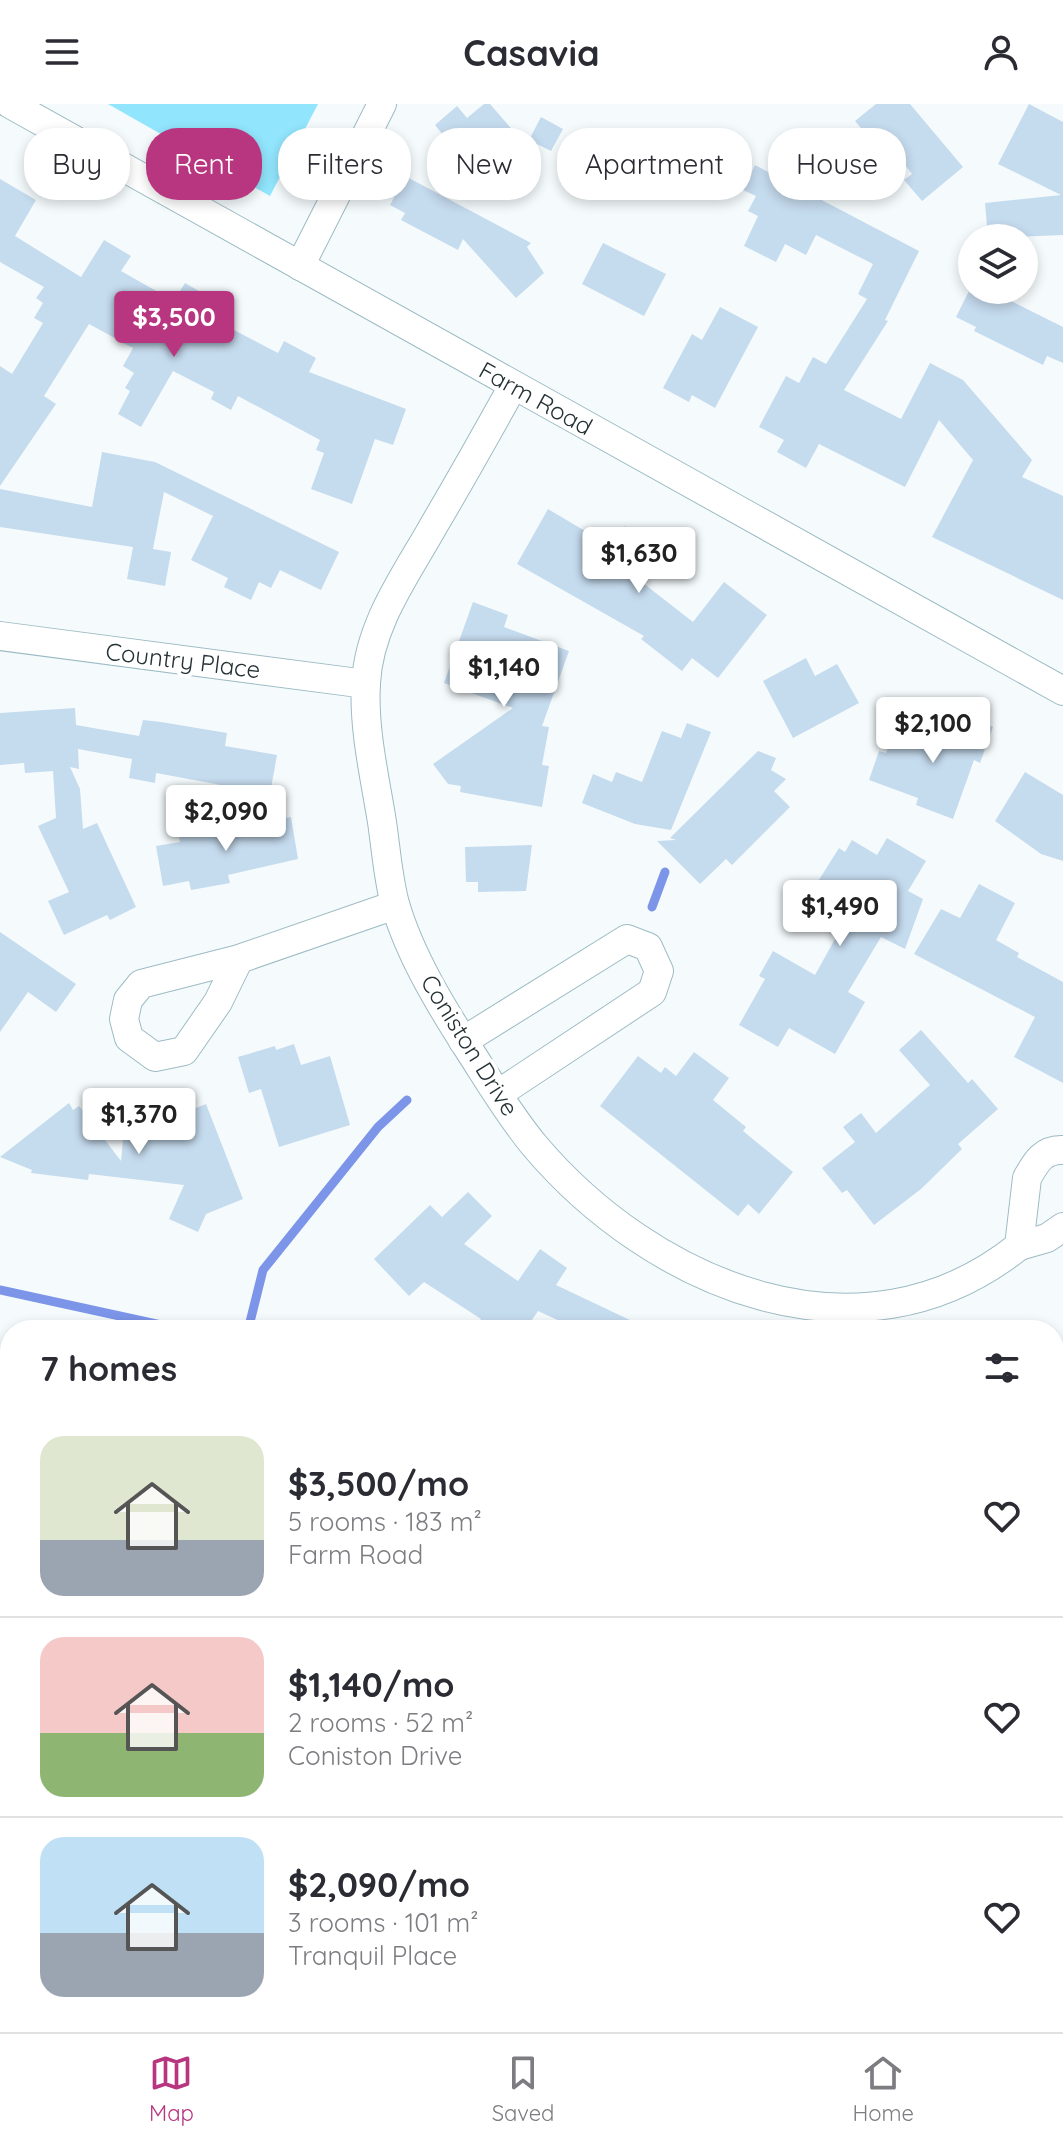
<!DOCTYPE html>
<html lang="en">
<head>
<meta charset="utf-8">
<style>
  :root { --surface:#fff; --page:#f7f7f7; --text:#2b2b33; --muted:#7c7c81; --line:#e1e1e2; --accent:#b83680 }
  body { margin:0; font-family:Quicksand,sans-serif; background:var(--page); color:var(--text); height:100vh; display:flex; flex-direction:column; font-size:30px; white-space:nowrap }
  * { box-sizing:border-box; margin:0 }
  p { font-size:26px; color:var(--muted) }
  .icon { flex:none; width:44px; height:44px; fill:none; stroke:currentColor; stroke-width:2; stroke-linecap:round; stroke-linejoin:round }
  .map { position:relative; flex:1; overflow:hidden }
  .drawer { position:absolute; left:0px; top:1216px; width:1064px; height:712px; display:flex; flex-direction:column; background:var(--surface); border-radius:32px 32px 0 0; box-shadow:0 4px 12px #0003 }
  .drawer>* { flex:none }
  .guide { position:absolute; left:24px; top:24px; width:1016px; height:72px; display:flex; gap:16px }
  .buttons { position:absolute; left:958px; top:120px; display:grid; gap:16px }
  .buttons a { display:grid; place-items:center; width:80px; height:80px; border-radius:50%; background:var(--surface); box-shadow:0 4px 12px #0003; font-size:40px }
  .price { position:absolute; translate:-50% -68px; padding:0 18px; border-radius:8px; background:#fff; color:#222; font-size:26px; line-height:52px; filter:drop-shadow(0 2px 4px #0008) }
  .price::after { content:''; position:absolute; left:50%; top:48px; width:24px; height:18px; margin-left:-12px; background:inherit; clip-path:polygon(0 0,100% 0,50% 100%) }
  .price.on { background:var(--accent); color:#fff }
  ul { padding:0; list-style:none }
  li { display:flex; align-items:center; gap:24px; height:200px; padding:0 40px }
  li+li { border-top:2px solid var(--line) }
  li span { display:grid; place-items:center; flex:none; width:224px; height:160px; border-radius:24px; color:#555 }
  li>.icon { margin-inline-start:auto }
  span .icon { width:96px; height:96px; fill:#fffc; stroke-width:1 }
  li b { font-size:34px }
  h2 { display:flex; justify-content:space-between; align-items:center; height:96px; padding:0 40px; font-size:34px }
  .tag { padding:0 28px; border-radius:32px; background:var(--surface); box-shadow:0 4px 12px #0003; font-size:28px; line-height:72px }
  .tag.on { background:var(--accent); color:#fff }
  header { display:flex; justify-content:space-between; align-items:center; height:104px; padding:0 40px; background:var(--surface); font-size:36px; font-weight:700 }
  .tabs { display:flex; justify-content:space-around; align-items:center; height:112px; border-top:2px solid var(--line); background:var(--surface); font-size:22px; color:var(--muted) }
  .tabs a { display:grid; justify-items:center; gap:4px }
  .tabs .on { color:var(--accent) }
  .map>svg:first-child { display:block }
  .green { fill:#91e5fc }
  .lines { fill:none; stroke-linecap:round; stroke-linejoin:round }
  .stream { stroke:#7d95e9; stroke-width:9 }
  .building { fill:#c5dbee }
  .minor-casing { stroke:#9cbbc4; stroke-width:30 }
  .minor { stroke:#fff; stroke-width:28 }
  .labels { text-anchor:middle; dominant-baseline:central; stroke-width:8; stroke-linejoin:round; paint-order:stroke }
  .street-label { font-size:24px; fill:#253134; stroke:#fff }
</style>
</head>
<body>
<header><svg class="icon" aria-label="menu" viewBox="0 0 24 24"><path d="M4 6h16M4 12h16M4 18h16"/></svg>Casavia<svg class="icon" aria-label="person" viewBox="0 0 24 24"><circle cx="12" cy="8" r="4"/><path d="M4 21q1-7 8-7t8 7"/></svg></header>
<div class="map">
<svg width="1063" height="1928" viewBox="0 0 1063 1928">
  <rect width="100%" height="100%" fill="#f5fbfd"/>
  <!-- green -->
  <polygon class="green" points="108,0 318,0 270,92"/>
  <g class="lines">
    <!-- stream -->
    <g class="stream">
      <polyline points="652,803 665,768"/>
      <polyline points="0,1186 184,1226"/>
      <polyline points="248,1226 263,1166 378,1023 407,996"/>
      <polyline points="1054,1687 1063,1692"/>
    </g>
  </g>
  <!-- building -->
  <g class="building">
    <polygon points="484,0 490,0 536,53 491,91 435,21 457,2 467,14"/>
    <polygon points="876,0 910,0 963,63 922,97 904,76 912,70 895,48 880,30 872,37 855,17"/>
    <polygon points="1029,0 1063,18 1063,131 988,134 985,99 1061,91 998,60"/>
    <polygon points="541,13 563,25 551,47 529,36"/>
    <polygon points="755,61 919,147 885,216 888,217 844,286 901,315 930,259 963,276 1032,356 1022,373 1063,392 1063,496 932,433 973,356 939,316 905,383 819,340 806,364 777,348 784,336 759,323 786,272 799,279 813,253 826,260 867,195 858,190 873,160 816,131 806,151 785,140 776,158 744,142 758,112 748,107 756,92 743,86"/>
    <polygon points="405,72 531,139 527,143 544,169 516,194 463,135 458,146 401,116 405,109 390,101"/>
    <polygon points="0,75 36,96 15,132 81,173 104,136 131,152 121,167 174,197 185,179 218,198 209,213 278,249 284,237 316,254 309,268 406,305 393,341 375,335 352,400 311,385 324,349 316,346 320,336 238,292 231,306 211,295 214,288 173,267 141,323 118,310 130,287 125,284 134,269 123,262 133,244 89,220 44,292 56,300 0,382 0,262 12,270 43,219 34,214 43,199 36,194 44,183 0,158"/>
    <polygon points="603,139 666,170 644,212 582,180"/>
    <polygon points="971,183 989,191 991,187 1063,223 1063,259 1047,252 1043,261 974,227 976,223 956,213"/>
    <polygon points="720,203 758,223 715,304 692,291 689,298 663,284 692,230 702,236"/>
    <polygon points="102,348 155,358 339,448 321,486 280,466 271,484 259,478 251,496 224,483 228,474 191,456 213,412 164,388 153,445 171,448 165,482 127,475 133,443 0,423 0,385 92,403"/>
    <polygon points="548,405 612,443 624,422 653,439 634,472 693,518 724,478 767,511 718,574 692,554 682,567 641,535 644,532 517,460"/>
    <polygon points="473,498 508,511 504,523 569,547 542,622 549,623 542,661 549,662 542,703 460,688 461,682 448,680 433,660 513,604 444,579"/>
    <polygon points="806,554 815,572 837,560 859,599 793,634 763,577"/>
    <polygon points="75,604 76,621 139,632 143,616 161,618 227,629 225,642 277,651 270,690 156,669 155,679 129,674 132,655 78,645 79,665 70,663 80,685 83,725 97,719 136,803 110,816 107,811 64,831 48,797 69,788 38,722 56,714 53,667 25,669 24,659 0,661 0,609"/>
    <polygon points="953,609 993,623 980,659 974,656 953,715 916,701 918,694 869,676 879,647 886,649 894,626 941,642"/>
    <polygon points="687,619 711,628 671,726 635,720 582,699 593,670 612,678 616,668 642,678 662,627 681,634"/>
    <polygon points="758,647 776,654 771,666 786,675 774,687 790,703 732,761 726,755 700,780 657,737 676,736 670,734"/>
    <polygon points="1025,668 1063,691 1063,757 1041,750 995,717"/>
    <polygon points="291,713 298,755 228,771 230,779 191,786 189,777 163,782 156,742 180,738 179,733"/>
    <polygon points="887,734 926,757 908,787 923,795 905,845 881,833 848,888 865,898 835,950 789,924 778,943 739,921 765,875 759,872 773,847 815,871 850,808 822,791 826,784 817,779 839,744 845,748 852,736 877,751"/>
    <polygon points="532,741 526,787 478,788 478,778 466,778 465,743"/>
    <polygon points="979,780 1015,799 996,836 1019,849 1017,853 1063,878 1063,979 1014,953 1035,913 914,850 941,805 960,814"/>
    <polygon points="0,828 76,880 56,908 28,888 0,928"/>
    <polygon points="921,926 968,979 972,975 998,1005 958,1040 962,1045 921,1085 874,1121 847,1086 842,1089 822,1064 855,1038 843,1023 861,1009 876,1029 930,981 899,946"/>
    <polygon points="294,940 301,961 330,952 350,1021 279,1043 261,985 249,989 238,953 275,942 276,946"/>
    <polygon points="694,948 729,974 713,996 746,1023 743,1027 793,1068 759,1110 748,1100 738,1112 600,1002 638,952 661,969 665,963 676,972"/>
    <polygon points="69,999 73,1006 79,1002 121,1057 126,1006 178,1011 206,1000 243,1095 206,1110 198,1128 169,1115 184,1081 89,1070 88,1076 31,1069 32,1066 0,1053"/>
    <polygon points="468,1088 492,1112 464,1140 518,1177 540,1145 567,1164 556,1181 651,1226 579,1226 538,1207 525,1226 473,1226 481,1215 424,1178 409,1192 374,1155 430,1101 442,1113"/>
  </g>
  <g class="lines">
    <defs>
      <g id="minor">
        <polyline points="10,0 1063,587"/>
        <polyline points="300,162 382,0"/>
        <path d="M513 282C487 329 461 375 434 421 406 471 369 520 366 579 363 624 375 674 382 718 386 745 388 774 395 800 410 852 442 904 471 949 491 980 510 1012 534 1041 651 1180 860 1270 1019 1142L1027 1074C1036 1058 1043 1045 1063 1046"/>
        <polyline points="0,532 366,580"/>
        <polyline points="239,855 141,880 128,896 124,915 129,934 155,953 184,947 218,898 239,855 395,801"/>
        <polyline points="463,937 627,835 648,843 659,867 652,888 498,990"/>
        <polyline points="1019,1142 1047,1134 1063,1123"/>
      </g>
    </defs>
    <!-- minor casing -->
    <use href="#minor" class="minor-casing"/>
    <!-- minor -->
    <use href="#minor" class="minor"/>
  </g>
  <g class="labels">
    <!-- street labels -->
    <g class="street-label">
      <text transform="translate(536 294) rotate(29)">Farm Road</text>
      <text transform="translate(183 556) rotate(7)">Country Place</text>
      <text transform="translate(470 941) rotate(58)">Coniston Drive</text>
    </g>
  </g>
</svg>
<div class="buttons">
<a><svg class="icon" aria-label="layers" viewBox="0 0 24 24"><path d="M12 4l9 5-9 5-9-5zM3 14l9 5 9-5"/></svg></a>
</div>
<b class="price on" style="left:174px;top:255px">$3,500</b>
<b class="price" style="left:639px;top:491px">$1,630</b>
<b class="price" style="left:504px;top:605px">$1,140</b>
<b class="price" style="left:933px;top:661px">$2,100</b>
<b class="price" style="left:226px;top:749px">$2,090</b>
<b class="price" style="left:840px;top:844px">$1,490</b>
<b class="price" style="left:139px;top:1052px">$1,370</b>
<div class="guide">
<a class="tag">Buy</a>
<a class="tag on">Rent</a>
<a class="tag">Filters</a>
<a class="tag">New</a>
<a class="tag">Apartment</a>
<a class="tag">House</a>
</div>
<section class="drawer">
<h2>7 homes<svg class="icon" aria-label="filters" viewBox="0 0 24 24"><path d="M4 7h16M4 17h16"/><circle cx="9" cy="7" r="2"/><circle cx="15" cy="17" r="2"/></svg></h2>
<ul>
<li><span style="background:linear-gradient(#dfe7d0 65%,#9aa5b1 0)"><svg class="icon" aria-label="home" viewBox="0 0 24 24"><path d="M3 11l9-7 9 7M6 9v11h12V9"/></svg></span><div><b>$3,500/mo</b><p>5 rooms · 183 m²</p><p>Farm Road</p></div><svg class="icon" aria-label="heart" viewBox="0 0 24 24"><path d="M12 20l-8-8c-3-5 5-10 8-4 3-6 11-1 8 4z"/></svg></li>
<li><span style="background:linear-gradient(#f6c9c9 60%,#8fb573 0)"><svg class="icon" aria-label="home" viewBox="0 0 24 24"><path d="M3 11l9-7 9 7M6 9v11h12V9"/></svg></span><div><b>$1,140/mo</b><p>2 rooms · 52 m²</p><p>Coniston Drive</p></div><svg class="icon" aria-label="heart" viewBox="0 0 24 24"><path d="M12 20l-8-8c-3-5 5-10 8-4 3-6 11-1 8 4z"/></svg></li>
<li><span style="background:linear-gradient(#bfe0f5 60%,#9aa5b1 0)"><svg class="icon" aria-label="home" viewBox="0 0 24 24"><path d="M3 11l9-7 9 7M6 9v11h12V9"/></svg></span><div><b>$2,090/mo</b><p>3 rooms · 101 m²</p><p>Tranquil Place</p></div><svg class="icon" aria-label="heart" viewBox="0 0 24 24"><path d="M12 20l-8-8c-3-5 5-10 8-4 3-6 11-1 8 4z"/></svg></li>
</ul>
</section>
</div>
<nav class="tabs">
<a class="on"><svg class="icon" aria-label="map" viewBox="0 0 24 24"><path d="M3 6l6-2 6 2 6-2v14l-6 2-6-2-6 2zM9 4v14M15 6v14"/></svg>Map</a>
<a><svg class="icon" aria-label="saved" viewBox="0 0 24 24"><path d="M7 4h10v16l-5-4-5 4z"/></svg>Saved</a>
<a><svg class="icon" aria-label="home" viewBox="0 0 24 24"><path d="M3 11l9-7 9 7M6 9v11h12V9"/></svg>Home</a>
</nav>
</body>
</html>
